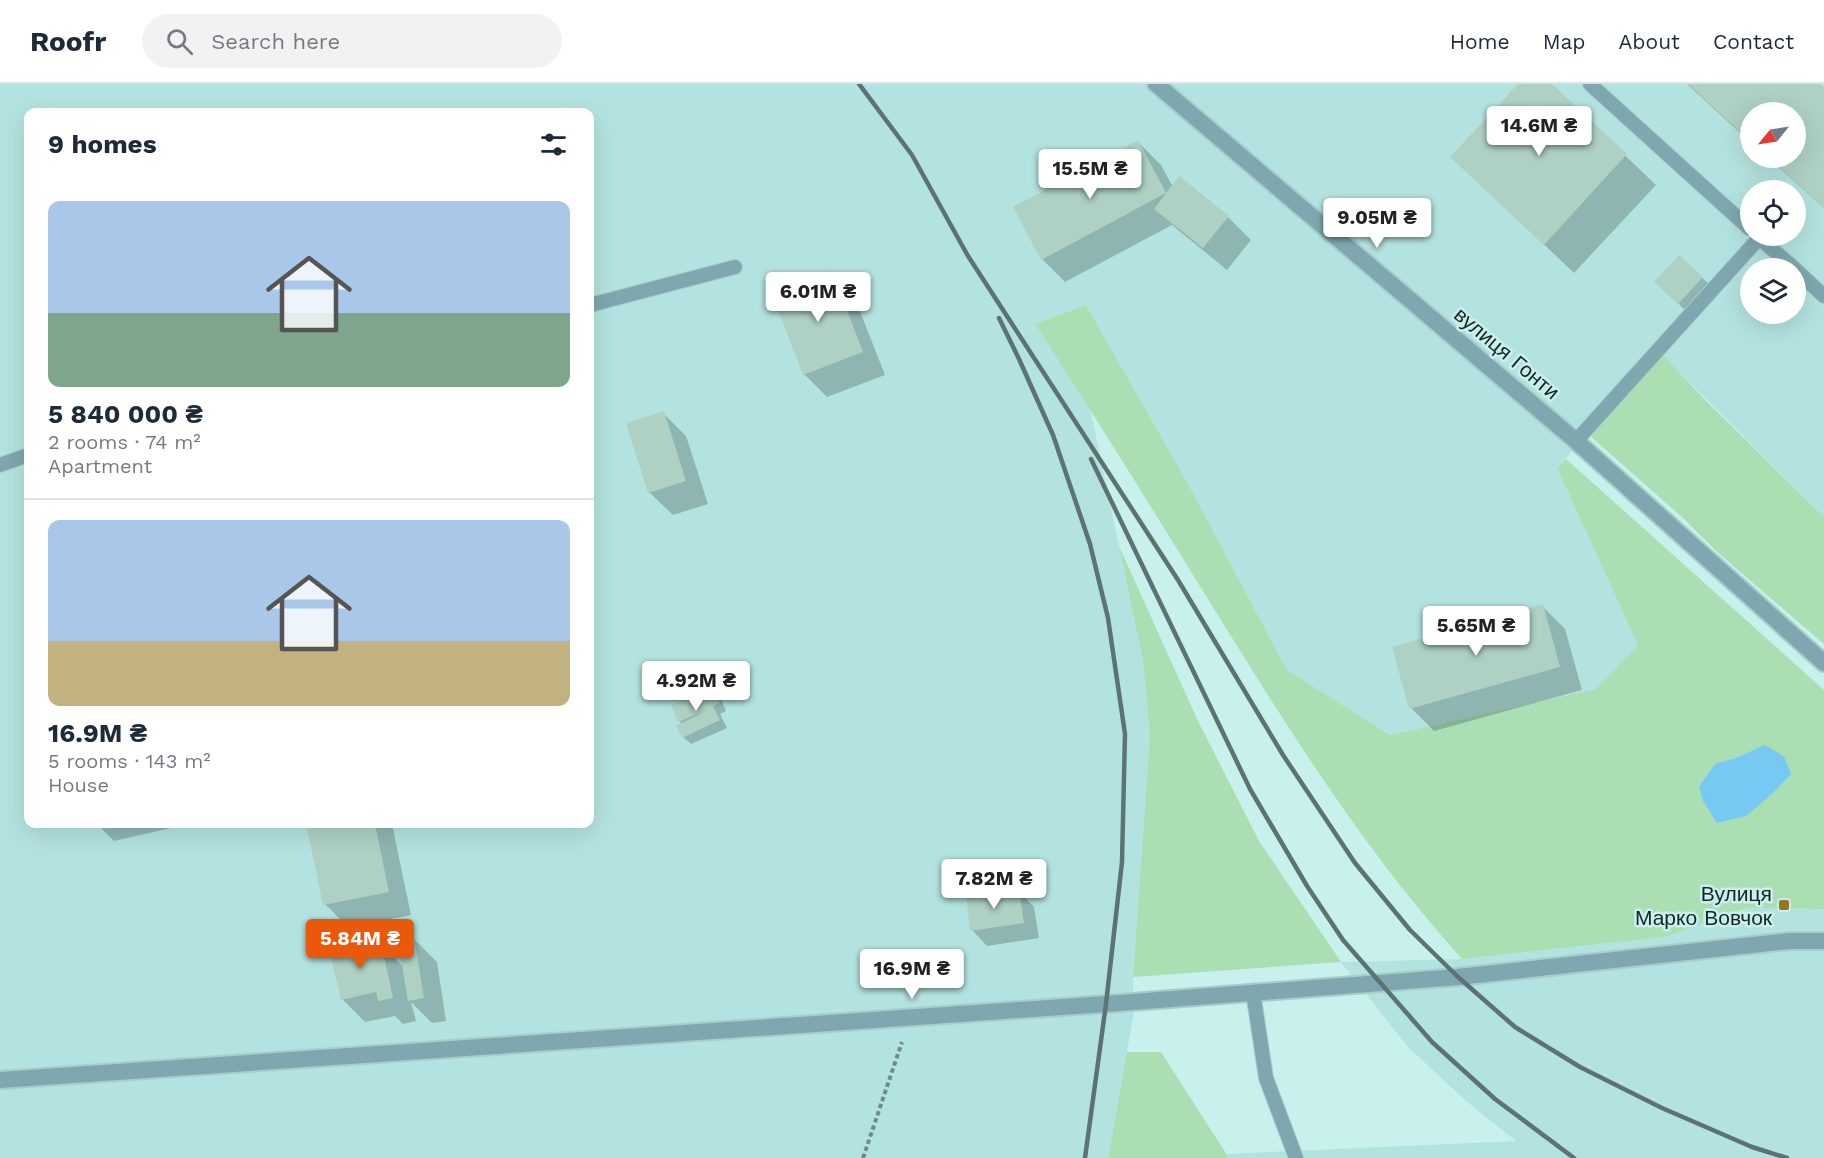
<!DOCTYPE html>
<html lang="en">
<head>
<meta charset="utf-8">
<style>
  :root { --surface:#fff; --page:#f2f2f3; --text:#1f2937; --muted:#747a83; --line:#e0e1e3; --accent:#ea580c }
  body { margin:0; font-family:"Work Sans",sans-serif; background:var(--page); color:var(--text); height:100vh; display:flex; flex-direction:column; font-size:22px; white-space:nowrap }
  * { box-sizing:border-box; margin:0 }
  p { font-size:20px; color:var(--muted) }
  .icon { flex:none; width:33px; height:33px; fill:none; stroke:currentColor; stroke-width:2; stroke-linecap:round; stroke-linejoin:round }
  .map { position:relative; flex:1; overflow:hidden }
  .details { position:absolute; left:24px; top:24px; width:570px; height:720px; display:flex; flex-direction:column; background:var(--surface); border-radius:12px; box-shadow:0 6px 24px #0002 }
  .details>* { flex:none }
  .needle { width:39px; rotate:240deg }
  .tools { position:absolute; left:1740px; top:18px; display:grid; gap:12px }
  .tools a { display:grid; place-items:center; width:66px; height:66px; border-radius:50%; background:var(--surface); box-shadow:0 6px 24px #0002; font-size:30px }
  .price { position:absolute; translate:-50% -51px; padding:0 14px; border-radius:6px; background:#fff; color:#222; font-size:20px; line-height:39px; filter:drop-shadow(0 2px 3px #0008) }
  .price::after { content:''; position:absolute; left:50%; top:36px; width:18px; height:14px; margin-left:-9px; background:inherit; clip-path:polygon(0 0,100% 0,50% 100%) }
  .price.on { background:var(--accent); color:#fff }
  ul { padding:0; list-style:none }
  li { display:grid; align-content:center; gap:12px; height:318px; padding:0 24px }
  li+li { border-top:2px solid var(--line) }
  li span { display:grid; place-items:center; height:186px; border-radius:12px; color:#555 }
  li>.icon { margin-inline-start:auto }
  span .icon { width:108px; height:108px; fill:#fffc; stroke-width:1 }
  li b { font-size:26px }
  h2 { display:flex; justify-content:space-between; align-items:center; height:72px; padding:0 24px; font-size:26px }
  header { display:flex; align-items:center; gap:36px; box-sizing:border-box; height:84px; padding:0 30px; background:var(--surface); border-bottom:2px solid var(--line) }
  header strong { font-size:28px }
  nav { display:flex; gap:33px; margin-inline-start:auto; font-size:21px }
  .search { width:420px; height:54px; background:var(--page); display:flex; align-items:center; gap:15px; box-sizing:border-box; padding:0 21px; border-radius:33px; color:var(--muted); font-size:22px }
  .map>svg:first-child { display:block }
  .built { fill:#b3e3e0; fill-rule:evenodd }
  .green { fill:#a9dfb3 }
  .water { fill:#77c9f3 }
  .shadow { fill:#0003 }
  .building { fill:#aed1c4 }
  .lines { fill:none; stroke-linecap:round; stroke-linejoin:round }
  .service-casing { stroke:#a8ccc9; stroke-width:16 }
  .minor-casing { stroke:#a8ccc9; stroke-width:20 }
  .path { stroke:#708b89; stroke-width:4; stroke-dasharray:4.5 3; stroke-linecap:butt }
  .service { stroke:#7fa7af; stroke-width:14 }
  .minor { stroke:#7fa7af; stroke-width:16 }
  .rail { stroke:#5b7372; stroke-width:4.5 }
  .poi-dot { fill:#96761e; stroke:#c8f0ed; stroke-width:2 }
  .labels { text-anchor:middle; dominant-baseline:central; stroke-width:5; stroke-linejoin:round; paint-order:stroke }
  .street-label { font-size:21px; fill:#172625; stroke:#c8f0ed }
  .poi-label { font-size:21px; fill:#172625; stroke:#c8f0ed; text-anchor:end }
</style>
</head>
<body>
<header>
<strong>Roofr</strong>
<div class="search"><svg class="icon" aria-label="search" viewBox="0 0 24 24"><circle cx="10" cy="10" r="6"/><path d="M15 15l6 6"/></svg>Search here</div>
<nav><a>Home</a><a>Map</a><a>About</a><a>Contact</a></nav>
</header>
<div class="map">
<svg width="1824" height="1074" viewBox="0 0 1824 1074">
  <rect width="100%" height="100%" fill="#c8f0ed"/>
  <!-- built -->
  <g class="built">
    <path d="M0 0H1824V433L1661 270 1557 384 1638 561 1596 605 1390 651 1287 586 1187 398 1086 221 1035 240 1090 324 1143 577 1150 651 1133 893V917H1136L1108 1074H0ZM28 28H590V740H28ZM1750 28H1796V74H1750ZM1750 106H1796V152H1750ZM1750 184H1796V230H1750Z"/>
    <polygon points="1747,824 1824,825 1824,1074 1229,1074 1227,1070 1516,1057 1466,1017 1407,962 1341,878 1462,875 1665,853"/>
  </g>
  <!-- green -->
  <g class="green">
    <path d="M1086 221 1187 398 1287 586 1390 651 1596 605 1638 561 1557 384 1566 375 1824 606V825L1747 824 1665 853 1462 875C1367 770 1290 648 1216 528 1156 431 1097 335 1035 240Z"/>
    <polygon points="1662,270 1705,316 1824,433 1824,560 1717,468 1683,434 1588,350"/>
    <polygon points="1119,462 1197,635 1259,757 1341,878 1133,893 1150,651 1143,577"/>
    <polygon points="1127,968 1161,968 1229,1074 1108,1074"/>
  </g>
  <!-- water -->
  <polygon class="water" points="1764,661 1784,672 1791,690 1773,709 1746,732 1717,739 1703,717 1699,703 1715,680 1739,673"/>
  <!-- shadow -->
  <g class="shadow">
    <polygon points="1520,0 1550,0 1656,101 1574,189 1452,73"/>
    <polygon points="1687,0 1818,0 1824,6 1824,124 1768,74 1796,74 1796,28 1750,28 1750,58"/>
    <polygon points="1138,58 1161,81 1173,103 1228,133 1251,156 1227,186 1172,141 1065,198 1042,175"/>
    <polygon points="1679,173 1710,201 1686,227 1656,198"/>
    <polygon points="831,189 854,212 885,291 827,313 804,290"/>
    <polygon points="663,329 686,352 708,420 673,431 649,408"/>
    <polygon points="1542,522 1565,545 1582,606 1434,647 1411,624"/>
    <polygon points="713,606 720,613 726,627 720,630 727,644 691,660 683,653 682,640 679,637"/>
    <polygon points="97,740 170,740 171,744 114,757"/>
    <polygon points="308,740 392,740 411,831 348,843 325,820"/>
    <polygon points="1019,807 1034,823 1039,854 987,862 972,846"/>
    <polygon points="340,851 354,865 380,860 404,883 414,855 437,878 446,937 432,939 411,918 416,937 403,940 395,932 365,938 342,915"/>
  </g>
  <!-- building -->
  <g class="building">
    <polygon points="1518,0 1552,0 1627,70 1544,161 1450,73"/>
    <polygon points="1688,0 1820,0 1824,4 1824,124 1769,74 1796,74 1796,28 1750,28 1750,57"/>
    <polygon points="1138,56 1166,109 1041,176 1013,123"/>
    <polygon points="1179,92 1229,132 1203,164 1154,125"/>
    <polygon points="1679,171 1703,193 1678,220 1654,198"/>
    <polygon points="832,187 863,268 803,291 772,211"/>
    <polygon points="664,327 686,397 648,409 626,339"/>
    <polygon points="1543,520 1560,583 1409,625 1392,563"/>
    <polygon points="713,604 720,619 713,622 720,636 682,654 676,642 709,625 678,638 671,621"/>
    <polygon points="306,740 375,740 389,808 323,821"/>
    <polygon points="1019,806 1024,839 970,847 966,810"/>
    <polygon points="340,849 344,866 381,858 393,914 378,917 376,908 341,916 326,852"/>
    <polygon points="414,853 424,914 408,917 398,856"/>
  </g>
  <g class="lines">
    <defs>
      <g id="service">
        <polyline points="1590,0 1750,145"/>
        <polyline points="1757,152 1794,184"/>
        <polyline points="1796,186 1824,212"/>
        <polyline points="590,221 735,183"/>
        <polyline points="1576,357 1760,153"/>
        <polyline points="0,381 28,371"/>
        <polyline points="1253,908 1266,994 1296,1074"/>
      </g>
      <g id="minor">
        <polyline points="1156,0 1576,357 1824,579"/>
        <polyline points="0,996 1106,920 1458,893 1789,857 1824,857"/>
      </g>
    </defs>
    <!-- service casing -->
    <use href="#service" class="service-casing"/>
    <!-- minor casing -->
    <use href="#minor" class="minor-casing"/>
    <!-- path -->
    <polyline class="path" points="863,1074 902,958"/>
    <!-- service -->
    <use href="#service" class="service"/>
    <!-- minor -->
    <use href="#minor" class="minor"/>
    <!-- rail -->
    <g class="rail">
      <polyline points="859,0 912,71 968,172 1178,496 1283,671 1355,779 1410,846 1458,893 1515,943 1580,983 1662,1024 1752,1063 1787,1074"/>
      <polyline points="999,234 1019,275 1053,351 1090,460 1108,534 1125,650 1122,778 1106,920 1085,1074"/>
      <polyline points="1091,375 1250,705 1307,802 1343,856 1432,958 1495,1015 1574,1074"/>
    </g>
  </g>
  <!-- markers -->
  <rect class="poi-dot" x="1778" y="815" width="12" height="12" rx="3"/>
  <g class="labels">
    <!-- street labels -->
    <g class="street-label">
      <text transform="translate(1507 269) rotate(40)">вулиця Гонти</text>
    </g>
    <!-- poi labels -->
    <g class="poi-label">
      <text x="1772" y="809">Вулиця<tspan x="1772" dy="24">Марко Вовчок</tspan></text>
    </g>
  </g>
</svg>
<div class="tools">
<a><svg class="needle" viewBox="-14 -14 28 28"><path d="M0-13l5 13h-10z" fill="#e53935"/><path d="M0 13l5-13h-10z" fill="#747a83"/></svg></a>
<a><svg class="icon" aria-label="locate" viewBox="0 0 24 24"><circle cx="12" cy="12" r="6"/><path d="M12 2v4M12 18v4M2 12h4M18 12h4"/></svg></a>
<a><svg class="icon" aria-label="layers" viewBox="0 0 24 24"><path d="M12 4l9 5-9 5-9-5zM3 14l9 5 9-5"/></svg></a>
</div>
<b class="price" style="left:1539px;top:73px">14.6M ₴</b>
<b class="price" style="left:1090px;top:116px">15.5M ₴</b>
<b class="price" style="left:1377px;top:165px">9.05M ₴</b>
<b class="price" style="left:818px;top:239px">6.01M ₴</b>
<b class="price" style="left:1476px;top:573px">5.65M ₴</b>
<b class="price" style="left:696px;top:628px">4.92M ₴</b>
<b class="price" style="left:994px;top:826px">7.82M ₴</b>
<b class="price on" style="left:360px;top:886px">5.84M ₴</b>
<b class="price" style="left:912px;top:916px">16.9M ₴</b>
<section class="details">
<h2>9 homes<svg class="icon" aria-label="filters" viewBox="0 0 24 24"><path d="M4 7h16M4 17h16"/><circle cx="9" cy="7" r="2"/><circle cx="15" cy="17" r="2"/></svg></h2>
<ul>
<li><span style="background:linear-gradient(#a9c7e8 60%,#7fa58c 0)"><svg class="icon" aria-label="home" viewBox="0 0 24 24"><path d="M3 11l9-7 9 7M6 9v11h12V9"/></svg></span><div><b>5 840 000 ₴</b><p>2 rooms · 74 m²</p><p>Apartment</p></div></li>
<li><span style="background:linear-gradient(#a9c7e8 65%,#c2b280 0)"><svg class="icon" aria-label="home" viewBox="0 0 24 24"><path d="M3 11l9-7 9 7M6 9v11h12V9"/></svg></span><div><b>16.9M ₴</b><p>5 rooms · 143 m²</p><p>House</p></div></li>
</ul>
</section>
</div>
</body>
</html>
